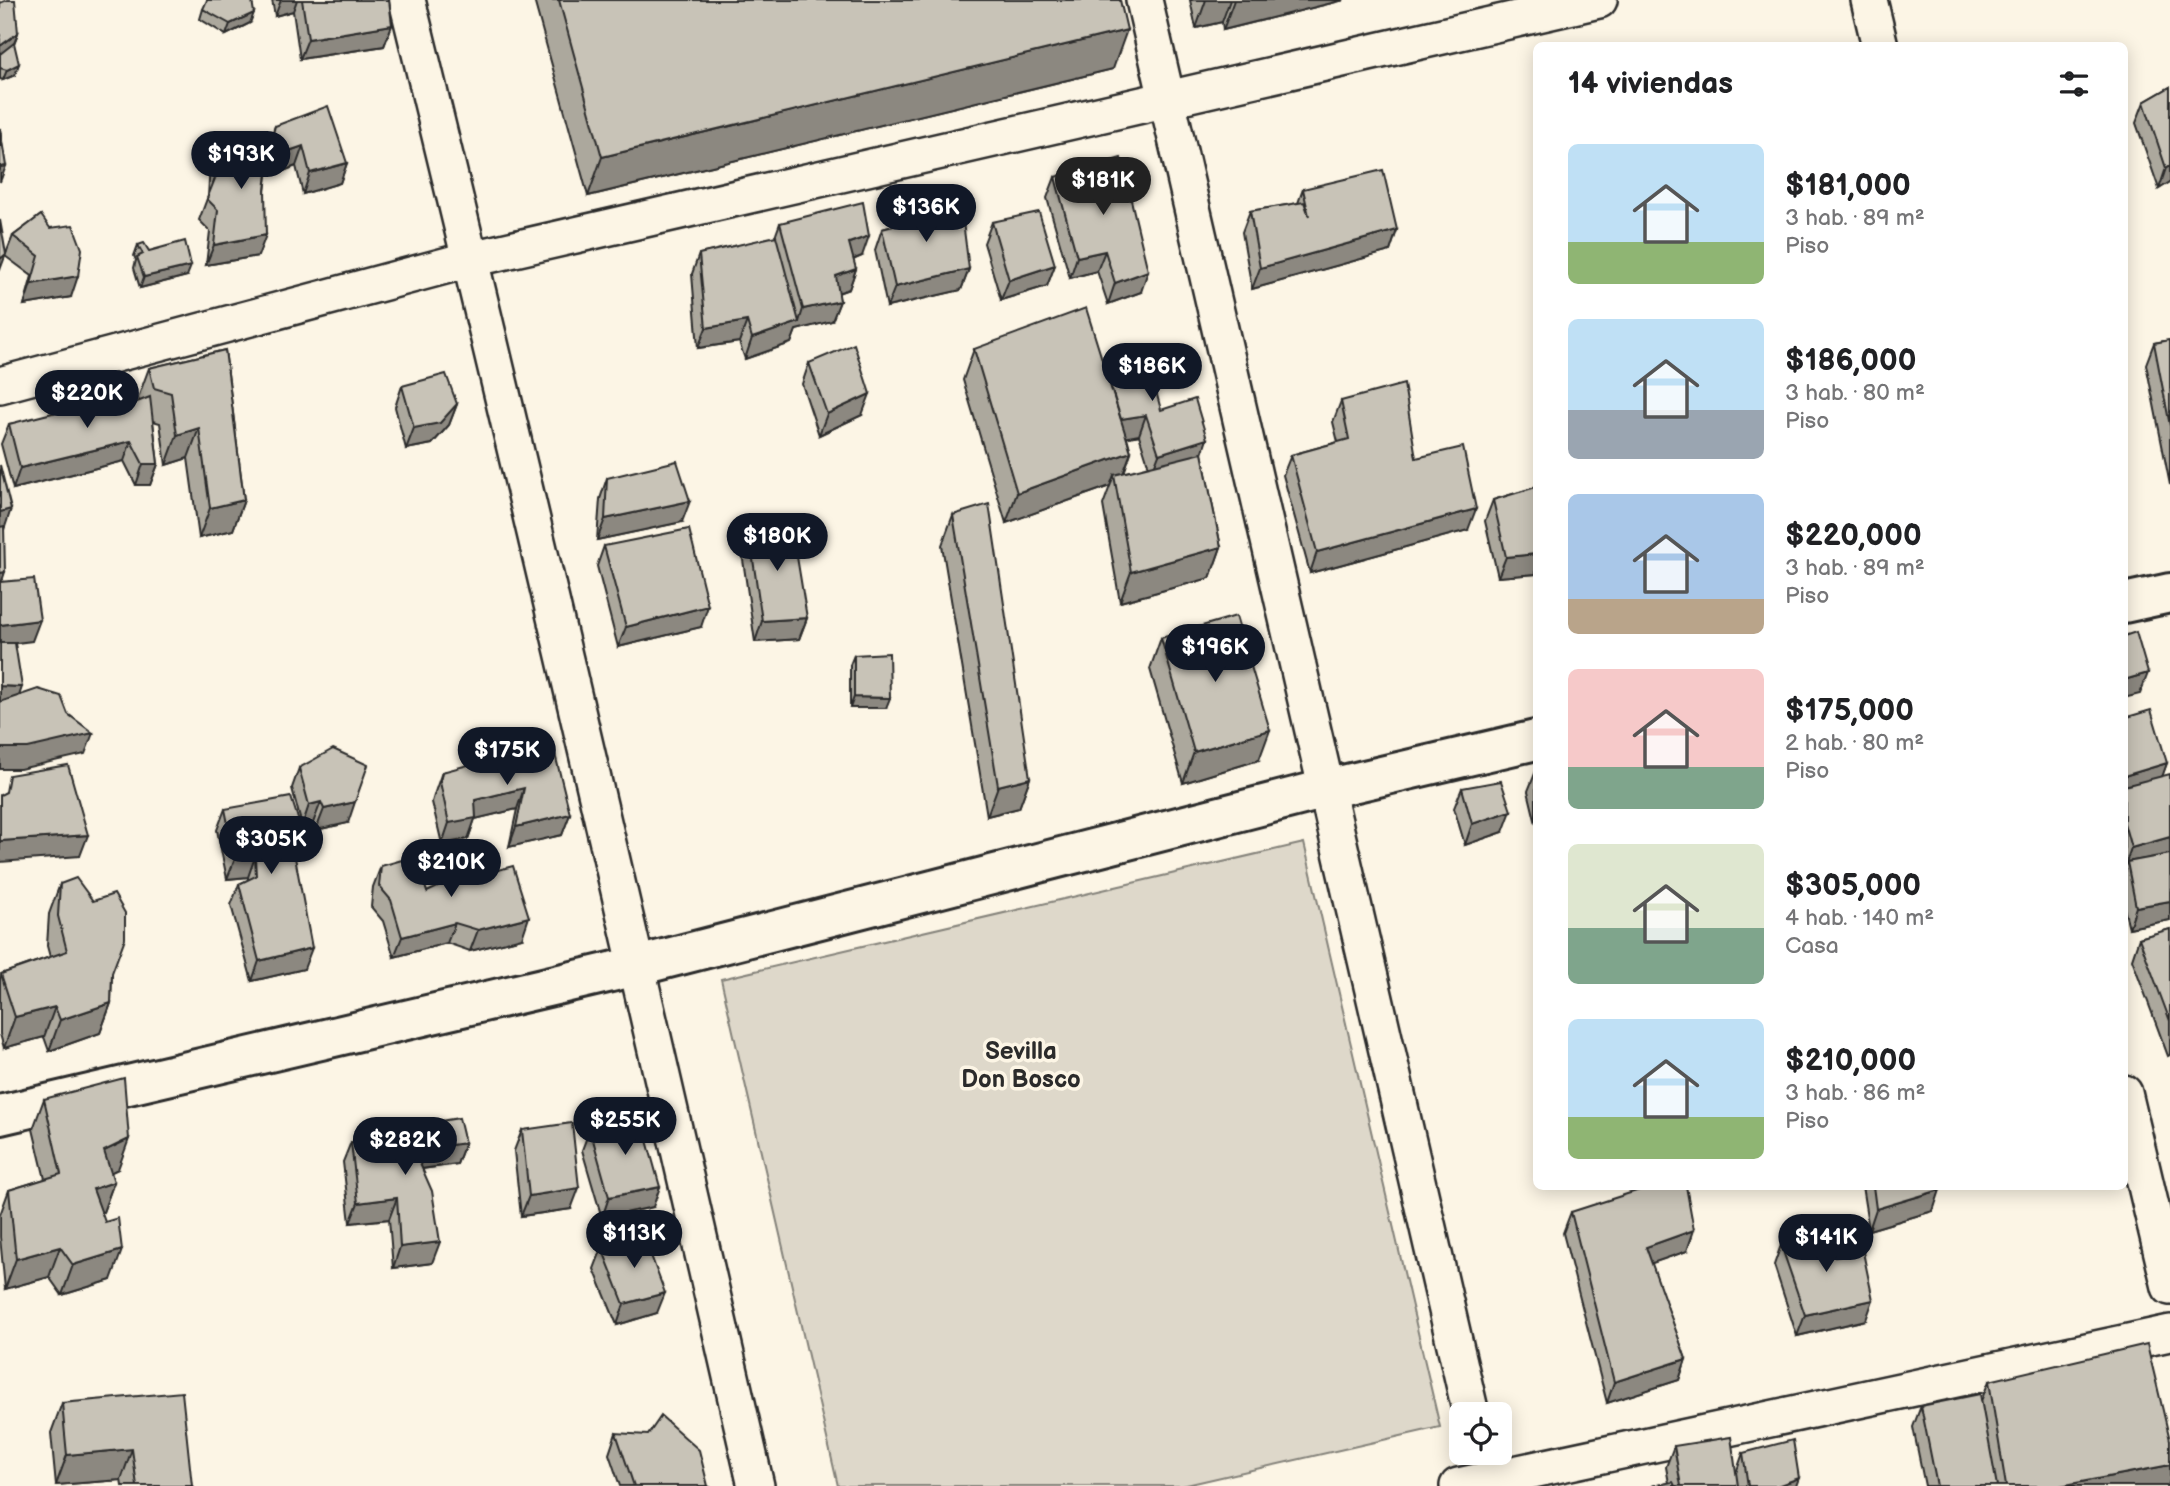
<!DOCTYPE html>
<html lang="es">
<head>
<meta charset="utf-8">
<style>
  :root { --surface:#fff; --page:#f6f6f6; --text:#202124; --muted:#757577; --accent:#111827 }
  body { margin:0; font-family:"Balsamiq Sans",sans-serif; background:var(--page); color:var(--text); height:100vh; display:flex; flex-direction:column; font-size:26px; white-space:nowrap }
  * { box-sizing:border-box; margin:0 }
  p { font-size:23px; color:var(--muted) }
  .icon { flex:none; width:38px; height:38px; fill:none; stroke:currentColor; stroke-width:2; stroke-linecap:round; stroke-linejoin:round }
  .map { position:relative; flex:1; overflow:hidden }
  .drawer { position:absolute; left:1533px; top:42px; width:595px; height:1148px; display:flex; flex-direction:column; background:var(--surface); border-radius:10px; box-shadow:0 4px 18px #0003 }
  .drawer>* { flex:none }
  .fabs { position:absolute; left:1449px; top:1402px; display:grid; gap:14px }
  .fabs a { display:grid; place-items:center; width:63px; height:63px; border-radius:10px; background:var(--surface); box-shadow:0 4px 18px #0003; font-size:35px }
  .price { position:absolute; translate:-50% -60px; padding:0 16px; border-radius:24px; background:var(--accent); color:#fff; font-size:23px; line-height:46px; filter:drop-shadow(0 2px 4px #0008) }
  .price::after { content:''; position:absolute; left:50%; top:42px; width:21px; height:16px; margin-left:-10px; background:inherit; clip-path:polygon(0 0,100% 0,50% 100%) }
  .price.current { background:#222; color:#fff }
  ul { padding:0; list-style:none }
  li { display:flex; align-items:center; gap:21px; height:175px; padding:0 35px }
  li span { display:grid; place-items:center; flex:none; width:196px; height:140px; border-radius:10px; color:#555 }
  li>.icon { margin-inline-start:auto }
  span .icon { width:84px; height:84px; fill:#fffc; stroke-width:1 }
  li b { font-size:30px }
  h2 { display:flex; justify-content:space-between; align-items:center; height:84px; padding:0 35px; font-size:30px }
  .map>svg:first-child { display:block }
  .green { fill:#ded8ca; stroke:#84827a; stroke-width:2 }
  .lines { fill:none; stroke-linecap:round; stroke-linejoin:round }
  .street-casing { stroke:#2b2b2b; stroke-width:40 }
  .secondary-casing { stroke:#2b2b2b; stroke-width:44 }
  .street { stroke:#fcf5e5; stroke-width:35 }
  .secondary { stroke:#fcf5e5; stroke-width:38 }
  .wall { fill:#aca89d; stroke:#2b2b2b; stroke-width:2; fill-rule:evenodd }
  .shaded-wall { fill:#8c8880; stroke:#2b2b2b; stroke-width:2 }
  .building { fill:#c8c3b7; stroke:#2b2b2b; stroke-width:2 }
  .labels { text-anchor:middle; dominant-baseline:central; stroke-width:7; stroke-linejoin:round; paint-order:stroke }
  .quarter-label { font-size:24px; font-weight:bold; fill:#2b2b2b; stroke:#fcf5e5 }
</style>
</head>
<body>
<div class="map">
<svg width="2170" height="1486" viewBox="0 0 2170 1486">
  <rect width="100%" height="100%" fill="#fcf5e5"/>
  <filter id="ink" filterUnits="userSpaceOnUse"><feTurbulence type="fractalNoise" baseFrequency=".0143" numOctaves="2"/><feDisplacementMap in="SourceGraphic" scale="14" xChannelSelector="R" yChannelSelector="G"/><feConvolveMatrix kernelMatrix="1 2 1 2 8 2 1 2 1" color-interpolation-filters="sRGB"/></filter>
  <g filter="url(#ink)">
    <!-- green -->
    <polygon class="green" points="1304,843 1440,1427 1182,1486 838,1486 721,979"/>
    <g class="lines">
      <defs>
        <g id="street">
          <path d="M407 0C528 494 643 990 756 1486"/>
          <polyline points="1144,0 1471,1414"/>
          <polyline points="1869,0 1880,46"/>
          <polyline points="0,385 471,259 1599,0"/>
          <polyline points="2124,1093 2170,1287"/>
          <polyline points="1458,1486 2170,1333"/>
        </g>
        <g id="secondary">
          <polyline points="2124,603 2170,593"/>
          <polyline points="0,1115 637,966 1326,789 1536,740"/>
        </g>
      </defs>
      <!-- street casing -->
      <use href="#street" class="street-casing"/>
      <!-- secondary casing -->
      <use href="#secondary" class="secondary-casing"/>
      <!-- street -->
      <use href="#street" class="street"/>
      <!-- secondary -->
      <use href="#secondary" class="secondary"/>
    </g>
    <!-- wall -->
    <g class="wall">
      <polygon points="272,0 389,0 392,25 384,46 300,59 293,11 275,16"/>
      <polygon points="534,0 1120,0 1113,69 588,196"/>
      <polygon points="1190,0 1344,0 1223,30 1222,22 1196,28"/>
      <polygon points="0,3 18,33 14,43 15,75 3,80 0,79"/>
      <polygon points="203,9 250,23 226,35 200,19"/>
      <polygon points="2170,87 2170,182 2159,189 2136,123 2144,102"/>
      <polygon points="275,126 347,163 340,183 303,194 296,166 276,174 268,166 258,256 206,265 210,231 199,220 208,196 210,165 218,144 269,141"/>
      <polygon points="1055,177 1141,292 1108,304 1097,271 1070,278 1047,198"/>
      <polygon points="1303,189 1397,230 1390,251 1252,289 1242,232 1250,211 1298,203"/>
      <polygon points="900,207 938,216 969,269 961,290 887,307 875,250 882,229 893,226"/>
      <polygon points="41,215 71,297 24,305 32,276 5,256 13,236"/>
      <polygon points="992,222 1055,265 1047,286 1001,300 984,243"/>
      <polygon points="780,223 862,256 853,260 856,269 849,289 838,293 840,301 832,321 796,330 791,343 745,359 739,342 698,348 692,274 699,254 775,237"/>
      <polygon points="138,245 149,251 187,276 140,288 134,268 136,260 134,256"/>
      <polygon points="2170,340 2170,485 2146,364 2154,343"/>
      <path d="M974 349 1103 361 1161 410 1202 454 1221 547 1210 578 1120 602 1103 505 1110 486 1006 523 963 380ZM1139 435 1149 467 1124 473 1131 452 1127 437Z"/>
      <polygon points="225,350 244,500 233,530 199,538 188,458 166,465 160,423 153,421 158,464 150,485 136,485 124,461 13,489 1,444 9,424 132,404 139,401 138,398 149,368"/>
      <polygon points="809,363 862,415 819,435 802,384"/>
      <polygon points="402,386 457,404 449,425 432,444 406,449 395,407"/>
      <polygon points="1341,401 1416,458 1468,530 1310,573 1283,475 1291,455 1338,442 1333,422"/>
      <polygon points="607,478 682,522 597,540 600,499"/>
      <polygon points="1536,487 1536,574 1498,577 1485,521 1493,500"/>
      <polygon points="953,515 1030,778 1019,808 987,816 942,545"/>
      <polygon points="748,525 807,618 799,639 755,642 741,546"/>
      <polygon points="604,546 701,627 618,647 597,566"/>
      <polygon points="1161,638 1259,760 1183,783 1150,669"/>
      <polygon points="854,655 886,708 850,708 850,665"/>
      <polygon points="2124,718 2167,763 2162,776 2170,920 2129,928 2124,908"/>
      <polygon points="523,760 570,814 562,835 509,847 517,809 475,819 468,839 442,844 432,802 435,792 442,772"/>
      <polygon points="299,768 348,823 316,830 313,823 302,826 292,788"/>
      <polygon points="1536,771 1536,770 1536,824 1528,791"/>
      <polygon points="1462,788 1503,832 1465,845 1454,808"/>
      <polygon points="225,809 294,852 304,969 252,981 231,905 239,884 248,880 248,877 227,879 217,830"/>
      <polygon points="381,866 427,892 522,938 470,951 447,943 394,957 383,921 371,907 373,887"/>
      <polygon points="60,884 112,973 111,1003 100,1033 49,1051 44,1037 4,1048 0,1034 0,978 1,974 50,957 47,946 49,914"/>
      <polygon points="2170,929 2170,1055 2168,1056 2132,959 2139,938"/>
      <polygon points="44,1099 118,1169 111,1172 114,1182 103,1212 102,1213 111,1280 62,1295 49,1277 5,1289 0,1237 0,1215 9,1190 45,1179 33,1129"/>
      <polygon points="590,1129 653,1207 602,1218 582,1150"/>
      <polygon points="522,1130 571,1209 521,1216 514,1151"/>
      <polygon points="351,1142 391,1144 465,1143 457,1164 422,1169 432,1263 393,1268 389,1219 350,1223 343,1162"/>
      <polygon points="1862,1186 1939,1186 1933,1211 1869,1230"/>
      <polygon points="1571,1212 1687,1251 1651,1263 1686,1359 1679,1380 1607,1403 1563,1233"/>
      <polygon points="1781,1245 1835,1257 1866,1320 1797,1336 1774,1265"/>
      <polygon points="602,1248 657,1313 617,1325 594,1269"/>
      <polygon points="1989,1381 2170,1440 2170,1480 2168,1486 1925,1486 1913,1427 1921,1406 1981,1401"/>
      <polygon points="62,1403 192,1486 122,1486 121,1480 56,1485 51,1433"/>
      <polygon points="616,1433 708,1486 620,1486 609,1454"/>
      <polygon points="1674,1446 1736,1473 1743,1453 1796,1486 1651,1486 1669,1483 1666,1467"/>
    </g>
    <!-- shaded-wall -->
    <g class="shaded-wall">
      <polygon points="281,0 297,0 293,11 275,16"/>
      <polygon points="1206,0 1230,0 1222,22 1196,28"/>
      <polygon points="1234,0 1344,0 1223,30"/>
      <polygon points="254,13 250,23 226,35 230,24"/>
      <polygon points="392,25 384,46 300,59 308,39"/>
      <polygon points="1127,30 1113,69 588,196 602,157"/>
      <polygon points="18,33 10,54 0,61 0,46"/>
      <polygon points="19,64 15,75 3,80 7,70"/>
      <polygon points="303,146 296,166 276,174 283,153"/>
      <polygon points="347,163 340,183 303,194 310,173"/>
      <polygon points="6,166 0,182 0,167"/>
      <polygon points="2170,166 2170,182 2159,189 2166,168"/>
      <polygon points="1397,230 1390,251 1252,289 1260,268"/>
      <polygon points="266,235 258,256 206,265 214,245"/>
      <polygon points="869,236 862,256 841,264 849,243"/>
      <polygon points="1105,251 1097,271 1070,278 1077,257"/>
      <polygon points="6,254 0,270 0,259"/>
      <polygon points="1055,265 1047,286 1001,300 1009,280"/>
      <polygon points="191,266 187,276 140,288 144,277"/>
      <polygon points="856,269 849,289 828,296 836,276"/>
      <polygon points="969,269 961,290 887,307 895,287"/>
      <polygon points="1148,271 1141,292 1108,304 1115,283"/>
      <polygon points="78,276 71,297 24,305 31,284"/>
      <polygon points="840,301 832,321 796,330 791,343 745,359 752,338 799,322 803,309"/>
      <polygon points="747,321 739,342 698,348 706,328"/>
      <polygon points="870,394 862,415 819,435 827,414"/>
      <polygon points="457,404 449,425 432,444 406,449 414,428"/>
      <polygon points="1146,415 1139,435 1107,441 1115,420"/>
      <polygon points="199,428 188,458 166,465 177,435"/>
      <polygon points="1207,439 1200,460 1151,475 1159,454"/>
      <polygon points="131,441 124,461 13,489 20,468"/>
      <polygon points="1131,452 1120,482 1114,475 1110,486 1006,523 1017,493"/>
      <polygon points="143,464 158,464 150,485 136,485"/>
      <polygon points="244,500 233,530 199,538 210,508"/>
      <polygon points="690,501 682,522 597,540 605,519"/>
      <polygon points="11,509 4,530 0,531 0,512"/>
      <polygon points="1476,509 1468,530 1310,573 1317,552"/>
      <polygon points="1221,547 1210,578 1120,602 1131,572"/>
      <polygon points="1536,554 1536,574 1498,577 1506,557"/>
      <polygon points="5,572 0,587 0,573"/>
      <polygon points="708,606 701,627 618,647 626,627"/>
      <polygon points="807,618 799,639 755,642 762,621"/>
      <polygon points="40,620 32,641 0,645 0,625"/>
      <polygon points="2148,673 2140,694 2124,698 2124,680"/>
      <polygon points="0,686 22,687 15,708 0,707"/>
      <polygon points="854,697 890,698 886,708 850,708"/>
      <polygon points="1270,730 1259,760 1183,783 1194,752"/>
      <polygon points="93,733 85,754 20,769 0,769 0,748"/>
      <polygon points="2167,763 2160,783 2124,794 2124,776"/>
      <polygon points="1030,778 1019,808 987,816 998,786"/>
      <polygon points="524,788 517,809 475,819 468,839 442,844 449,823 475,800"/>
      <polygon points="321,802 313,823 302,826 309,805"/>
      <polygon points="355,802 348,823 316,830 324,809"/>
      <polygon points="1511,811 1503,832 1465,845 1472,824"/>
      <polygon points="570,814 562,835 509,847 516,827"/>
      <polygon points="88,835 80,856 0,862 0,841"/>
      <polygon points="2170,837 2170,855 2127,862 2124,868 2131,848"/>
      <polygon points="255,857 248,877 227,879 235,859"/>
      <polygon points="2170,901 2170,920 2129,928 2136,907"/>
      <polygon points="529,917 522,938 470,951 478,930"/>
      <polygon points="455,923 447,943 394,957 402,937"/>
      <polygon points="312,948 304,969 252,981 259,961"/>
      <polygon points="111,1003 100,1033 49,1051 60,1020"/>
      <polygon points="55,1007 44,1037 4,1048 15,1017"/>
      <polygon points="129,1139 118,1169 93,1181 104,1151"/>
      <polygon points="465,1143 457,1164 406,1171 414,1150"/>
      <polygon points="114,1182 103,1212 82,1219 93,1189"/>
      <polygon points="660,1187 653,1207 602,1218 609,1197"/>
      <polygon points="579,1188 571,1209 521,1216 529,1196"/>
      <polygon points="1940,1190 1933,1211 1869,1230 1876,1209"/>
      <polygon points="397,1198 389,1219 350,1223 358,1203"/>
      <polygon points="1694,1230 1687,1251 1638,1268 1646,1247"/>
      <polygon points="440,1242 432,1263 393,1268 400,1247"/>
      <polygon points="60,1247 49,1277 5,1289 16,1259"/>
      <polygon points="122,1250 111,1280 62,1295 73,1265"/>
      <polygon points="665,1293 657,1313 617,1325 624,1304"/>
      <polygon points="1873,1300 1866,1320 1797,1336 1805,1315"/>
      <polygon points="1686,1359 1679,1380 1607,1403 1614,1382"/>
      <polygon points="132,1449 121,1480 56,1485 67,1455"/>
      <polygon points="2170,1465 2170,1480 2168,1486 2060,1486"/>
      <polygon points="1799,1478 1796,1486 1777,1486"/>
    </g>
    <!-- building -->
    <g class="building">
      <polygon points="7,0 15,0 18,33 0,46 0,3"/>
      <polygon points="207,0 252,0 254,13 230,24 203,9"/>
      <polygon points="302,0 389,0 392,25 308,39"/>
      <polygon points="559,0 1120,0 1127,30 602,157"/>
      <polygon points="14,43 19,64 7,70 0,68 0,54"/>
      <polygon points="2170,87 2170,166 2166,168 2144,102"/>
      <polygon points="328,106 347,163 310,173 303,146 283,153 271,140 275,126"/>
      <polygon points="0,128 6,166 0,167"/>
      <polygon points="271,140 265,190 266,235 214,245 218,210 207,199 216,176 218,144"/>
      <polygon points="1121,158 1148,271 1115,283 1105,251 1077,257 1055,177"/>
      <polygon points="1383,170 1397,230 1260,268 1250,211 1304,202 1309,216 1303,189"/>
      <polygon points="932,198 938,216 962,214 969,269 895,287 882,229 905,223 900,207"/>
      <polygon points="863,202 869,236 849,243 856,269 836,276 840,301 803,309 780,223"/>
      <polygon points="1039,212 1055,265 1009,280 992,222"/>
      <polygon points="41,215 50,228 73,225 82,249 78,276 31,284 39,256 13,236"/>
      <polygon points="0,220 6,254 0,259"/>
      <polygon points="776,236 799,322 752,338 747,321 706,328 699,254"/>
      <polygon points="185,241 191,266 144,277 137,257 143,254 138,245 144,243 149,251"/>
      <polygon points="1086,308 1131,452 1017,493 974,349"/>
      <polygon points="2170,340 2170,426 2154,343"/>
      <polygon points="854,344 870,394 827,414 809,363"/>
      <polygon points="1144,346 1161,410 1195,399 1207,439 1159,454 1146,415 1121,419 1103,361"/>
      <polygon points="225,350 244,500 210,508 199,428 177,435 171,393 154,388 149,368"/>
      <polygon points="446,374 457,404 440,423 414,428 402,386"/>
      <polygon points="1404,384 1416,458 1463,447 1476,509 1317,552 1291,455 1349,439 1341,401"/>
      <polygon points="127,391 132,404 150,397 158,464 143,464 131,441 20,468 9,424 68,409 77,401"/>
      <polygon points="1202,453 1221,547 1131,572 1114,475"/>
      <polygon points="677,461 690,501 605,519 607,478"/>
      <polygon points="0,465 11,509 0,512"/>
      <polygon points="1536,487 1536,554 1506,557 1493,500"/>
      <polygon points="989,504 1030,778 998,786 953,515"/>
      <polygon points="748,525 792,526 807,618 762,621"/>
      <polygon points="4,526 5,572 0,573 0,527"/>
      <polygon points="689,529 708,606 626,627 604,546"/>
      <polygon points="34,579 40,620 0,625 0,582"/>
      <polygon points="1236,616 1270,730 1194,752 1161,638"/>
      <polygon points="2136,632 2148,673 2124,680 2124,636"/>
      <polygon points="0,643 15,643 22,687 0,686"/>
      <polygon points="889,653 890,698 854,697 854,655"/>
      <polygon points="38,689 61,696 68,714 93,733 28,748 0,748 0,702"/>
      <polygon points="2151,710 2167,763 2124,776 2124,718"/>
      <polygon points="333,749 368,765 355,802 324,809 321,802 309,805 299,768"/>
      <polygon points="554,750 570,814 516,827 524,788 475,800 476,818 449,823 440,782 442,772 520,751 523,760"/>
      <polygon points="68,765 88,835 0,841 0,795 6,792 9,775"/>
      <polygon points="2170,774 2170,837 2131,848 2124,823 2124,786"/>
      <polygon points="1501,781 1511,811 1472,824 1462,788"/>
      <polygon points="291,797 299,822 294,852 312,948 259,961 239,884 256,876 255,857 235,859 225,809"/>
      <polygon points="2170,854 2170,901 2136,907 2127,862"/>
      <polygon points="416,856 427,892 442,885 513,866 529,917 478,930 455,923 402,937 391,900 379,886 381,866"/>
      <polygon points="76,878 93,901 114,894 125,913 125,938 112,973 111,1003 60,1020 55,1007 15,1017 1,974 67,951 58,916 60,884"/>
      <polygon points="2170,929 2170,1021 2139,938"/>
      <polygon points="124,1078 129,1139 104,1151 114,1182 93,1189 105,1222 118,1218 122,1250 73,1265 60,1247 16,1259 9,1190 61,1174 44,1099"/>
      <polygon points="640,1115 660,1187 609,1197 590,1129"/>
      <polygon points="459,1118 465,1143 414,1150 432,1191 440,1242 400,1247 397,1198 358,1203 351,1142 391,1144 398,1128"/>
      <polygon points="572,1123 579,1188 529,1196 522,1130"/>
      <polygon points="1652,1186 1686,1186 1694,1230 1646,1247 1686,1359 1614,1382 1571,1212"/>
      <polygon points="1873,1186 1939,1186 1940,1190 1876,1209"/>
      <polygon points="1826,1228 1835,1257 1863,1252 1873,1300 1805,1315 1781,1245"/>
      <polygon points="643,1234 665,1293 624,1304 602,1248"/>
      <polygon points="2147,1344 2170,1440 2170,1465 2060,1486 2006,1486 1989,1381"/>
      <polygon points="182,1392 192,1486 137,1486 132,1449 67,1455 62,1403"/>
      <polygon points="1980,1394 1997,1486 1937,1486 1921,1406"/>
      <polygon points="661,1416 699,1450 708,1486 634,1486 616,1433 648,1435"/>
      <polygon points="1731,1437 1738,1486 1681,1486 1674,1446"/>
      <polygon points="1793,1440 1799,1478 1777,1486 1748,1486 1743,1453"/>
      <polygon points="1673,1482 1675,1486 1651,1486"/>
    </g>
  </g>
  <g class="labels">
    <!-- quarter labels -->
    <g class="quarter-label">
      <text x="1021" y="1051">Sevilla<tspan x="1021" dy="28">Don Bosco</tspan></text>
    </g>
  </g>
</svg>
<div class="fabs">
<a><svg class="icon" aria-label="locate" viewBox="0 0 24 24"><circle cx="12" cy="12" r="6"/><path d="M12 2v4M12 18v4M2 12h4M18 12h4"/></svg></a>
</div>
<b class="price" style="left:241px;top:191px">$193K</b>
<b class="price current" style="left:1103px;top:217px">$181K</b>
<b class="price" style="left:926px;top:244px">$136K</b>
<b class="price" style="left:1152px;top:403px">$186K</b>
<b class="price" style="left:87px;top:430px">$220K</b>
<b class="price" style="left:777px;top:573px">$180K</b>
<b class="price" style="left:1215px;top:684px">$196K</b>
<b class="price" style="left:507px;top:787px">$175K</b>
<b class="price" style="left:271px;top:876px">$305K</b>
<b class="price" style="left:451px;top:899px">$210K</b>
<b class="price" style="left:625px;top:1157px">$255K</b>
<b class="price" style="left:405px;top:1177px">$282K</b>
<b class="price" style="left:634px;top:1270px">$113K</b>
<b class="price" style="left:1826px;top:1274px">$141K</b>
<section class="drawer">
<h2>14 viviendas<svg class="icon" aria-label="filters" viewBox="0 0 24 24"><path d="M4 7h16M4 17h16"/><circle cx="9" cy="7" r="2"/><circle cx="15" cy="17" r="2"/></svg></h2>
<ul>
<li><span style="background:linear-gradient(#bfe0f5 70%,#8fb573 0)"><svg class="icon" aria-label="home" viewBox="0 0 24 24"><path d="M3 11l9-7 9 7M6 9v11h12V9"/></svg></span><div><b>$181,000</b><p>3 hab. · 89 m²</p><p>Piso</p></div></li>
<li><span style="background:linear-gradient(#bfe0f5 65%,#9aa5b1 0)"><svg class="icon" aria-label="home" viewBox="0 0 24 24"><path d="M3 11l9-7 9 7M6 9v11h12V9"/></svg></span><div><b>$186,000</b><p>3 hab. · 80 m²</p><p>Piso</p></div></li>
<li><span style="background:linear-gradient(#a9c7e8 75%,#b9a48a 0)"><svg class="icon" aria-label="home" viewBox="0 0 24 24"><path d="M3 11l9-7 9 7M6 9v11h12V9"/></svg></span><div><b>$220,000</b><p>3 hab. · 89 m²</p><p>Piso</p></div></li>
<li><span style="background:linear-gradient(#f6c9c9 70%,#7fa58c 0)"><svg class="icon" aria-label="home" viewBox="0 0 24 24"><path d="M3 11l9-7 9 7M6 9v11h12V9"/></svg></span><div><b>$175,000</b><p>2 hab. · 80 m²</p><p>Piso</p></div></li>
<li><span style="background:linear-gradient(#dfe7d0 60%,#7fa58c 0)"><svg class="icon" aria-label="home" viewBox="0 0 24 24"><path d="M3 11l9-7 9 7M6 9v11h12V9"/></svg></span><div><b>$305,000</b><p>4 hab. · 140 m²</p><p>Casa</p></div></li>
<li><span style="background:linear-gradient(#bfe0f5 70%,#8fb573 0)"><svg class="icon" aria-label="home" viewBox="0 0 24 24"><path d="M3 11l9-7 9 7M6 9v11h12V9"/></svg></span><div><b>$210,000</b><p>3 hab. · 86 m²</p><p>Piso</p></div></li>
</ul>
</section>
</div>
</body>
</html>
